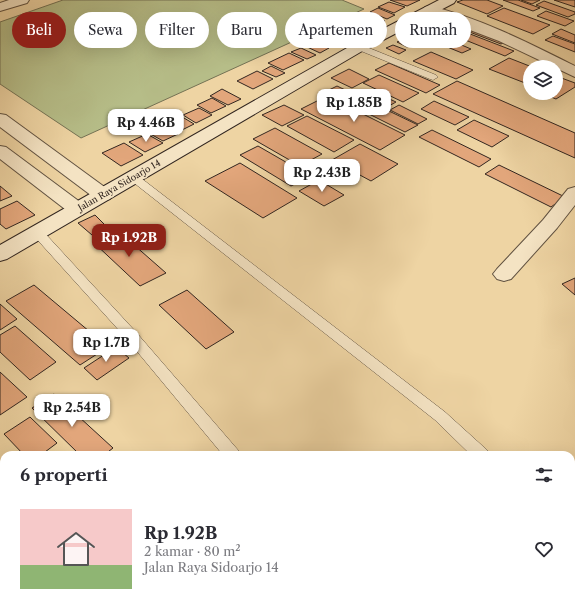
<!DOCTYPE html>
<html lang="id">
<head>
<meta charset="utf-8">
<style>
  :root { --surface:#fff; --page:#f2f2f3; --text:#2b2b33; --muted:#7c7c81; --accent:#8f2418 }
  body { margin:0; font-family:"Libre Caslon Text",serif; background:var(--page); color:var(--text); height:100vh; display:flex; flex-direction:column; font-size:15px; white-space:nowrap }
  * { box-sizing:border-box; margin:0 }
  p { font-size:13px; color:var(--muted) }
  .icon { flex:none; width:22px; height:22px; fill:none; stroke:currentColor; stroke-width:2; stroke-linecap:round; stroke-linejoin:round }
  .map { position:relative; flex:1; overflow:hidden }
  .details { position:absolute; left:0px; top:451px; width:575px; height:156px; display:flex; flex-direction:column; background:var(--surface); border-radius:12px 12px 0 0; box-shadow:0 4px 16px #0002 }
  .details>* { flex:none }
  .guide { position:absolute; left:12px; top:12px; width:551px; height:36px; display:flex; gap:8px }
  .fabs { position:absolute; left:523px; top:60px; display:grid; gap:8px }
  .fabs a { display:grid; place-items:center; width:40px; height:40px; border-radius:50%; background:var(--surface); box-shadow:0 4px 16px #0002; font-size:20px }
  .price { position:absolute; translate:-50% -34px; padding:0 9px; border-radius:8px; background:#fff; color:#222; font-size:13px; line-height:26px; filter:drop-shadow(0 1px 2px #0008) }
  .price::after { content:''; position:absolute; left:50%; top:24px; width:12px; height:9px; margin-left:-6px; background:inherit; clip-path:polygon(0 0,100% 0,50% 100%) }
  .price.selected { background:var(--accent); color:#fff }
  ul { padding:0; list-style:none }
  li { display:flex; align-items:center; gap:12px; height:100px; padding:0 20px }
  li span { display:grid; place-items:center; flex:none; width:112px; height:80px; border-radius:0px; color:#555 }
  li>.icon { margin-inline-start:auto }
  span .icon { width:48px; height:48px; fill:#fffc; stroke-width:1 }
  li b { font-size:17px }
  h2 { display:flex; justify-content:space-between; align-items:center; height:48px; padding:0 20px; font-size:17px }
  .chip { padding:0 14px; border-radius:18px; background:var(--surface); box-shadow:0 4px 16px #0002; font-size:14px; line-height:36px }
  .chip.selected { background:var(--accent); color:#fff }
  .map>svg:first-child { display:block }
  .green { fill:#b6bd88; stroke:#747254 }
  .building { fill:#e2a67b; stroke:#322620 }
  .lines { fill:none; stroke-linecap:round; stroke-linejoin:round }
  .service-casing { stroke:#615241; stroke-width:1 }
  .minor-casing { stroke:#615241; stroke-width:2 }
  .secondary-casing { stroke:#322620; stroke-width:2 }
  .service { fill:#f4e3c3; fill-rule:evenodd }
  .minor { fill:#f4e3c3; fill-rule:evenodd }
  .secondary { fill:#f4e3c3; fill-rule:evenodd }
  .labels { text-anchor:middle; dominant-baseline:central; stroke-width:3.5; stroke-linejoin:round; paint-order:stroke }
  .far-street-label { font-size:9px; fill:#322620; stroke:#f4e3c3 }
</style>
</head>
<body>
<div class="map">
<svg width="575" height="607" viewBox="0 0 575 607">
  <rect width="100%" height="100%" fill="#eed4a3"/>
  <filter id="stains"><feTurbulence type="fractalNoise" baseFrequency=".005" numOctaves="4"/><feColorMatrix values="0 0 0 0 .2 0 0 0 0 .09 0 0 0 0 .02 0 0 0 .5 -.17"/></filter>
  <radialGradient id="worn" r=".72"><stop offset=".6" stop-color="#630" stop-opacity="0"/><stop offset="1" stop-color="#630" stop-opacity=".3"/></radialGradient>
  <!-- green -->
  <polygon class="green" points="63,0 342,0 364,9 81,138 0,84 0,22"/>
  <!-- building -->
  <g class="building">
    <polygon points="390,0 420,0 407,6"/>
    <polygon points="463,0 487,0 503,6 487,14 457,2"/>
    <polygon points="503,0 518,0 540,8 533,11"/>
    <polygon points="521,0 540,0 532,4"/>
    <polygon points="554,0 575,0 575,7"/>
    <polygon points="544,1 575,12 575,14 568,17 536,5"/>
    <polygon points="389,2 405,7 394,13 378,7"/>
    <polygon points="378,8 395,15 387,19 370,12"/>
    <polygon points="504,8 550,25 533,34 487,16"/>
    <polygon points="546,11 574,21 565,26 537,16"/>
    <polygon points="370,15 385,21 369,28 355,22"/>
    <polygon points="454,19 509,40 501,44 446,23"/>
    <polygon points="350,25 363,31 356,34 343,29"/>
    <polygon points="447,25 514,51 505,56 438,29"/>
    <polygon points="342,29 355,35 344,40 331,34"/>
    <polygon points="561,29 575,35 575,43 552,34"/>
    <polygon points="422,30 432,35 407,47 397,42"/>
    <polygon points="328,34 342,40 330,46 316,40"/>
    <polygon points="438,35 471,49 462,53 430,40"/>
    <polygon points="553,36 575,44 575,52 545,40"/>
    <polygon points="314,42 329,48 320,53 305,46"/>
    <polygon points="393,45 406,50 399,54 386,48"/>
    <polygon points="301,48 316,55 307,59 291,52"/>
    <polygon points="431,52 473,70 456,79 413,61"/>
    <polygon points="289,53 304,60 283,70 268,63"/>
    <polygon points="509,58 532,67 530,67 530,81 525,83 489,69"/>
    <polygon points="389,63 440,85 426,93 375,70"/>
    <polygon points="271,66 285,73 276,77 262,71"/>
    <polygon points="349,69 369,79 352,88 331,78"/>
    <polygon points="257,71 273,79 253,89 237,81"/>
    <polygon points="379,75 419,93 403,102 363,83"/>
    <polygon points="556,76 575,83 575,87 556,99 541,93 556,93"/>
    <polygon points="457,81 575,133 575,158 433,94"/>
    <polygon points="337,86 418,125 405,132 325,92"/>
    <polygon points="222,89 241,99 228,105 210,96"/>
    <polygon points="370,90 396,102 387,107 361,95"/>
    <polygon points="327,96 405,135 380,150 301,109"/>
    <polygon points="212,98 226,106 211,113 197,105"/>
    <polygon points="434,101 469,117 455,125 421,109"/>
    <polygon points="284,105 304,115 282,126 262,115"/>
    <polygon points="399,105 427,119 418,124 390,110"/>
    <polygon points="199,108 212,115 196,123 183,115"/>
    <polygon points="179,115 194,124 180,131 164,123"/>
    <polygon points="307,116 354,140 334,152 287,126"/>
    <polygon points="474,120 509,136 492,147 457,130"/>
    <polygon points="162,124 178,134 163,141 147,132"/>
    <polygon points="275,128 322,154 300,166 253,139"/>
    <polygon points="432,130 491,159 479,167 419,137"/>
    <polygon points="147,134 163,143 145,152 129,142"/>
    <polygon points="124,143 143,155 121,166 102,153"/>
    <polygon points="360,144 398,164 371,181 332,160"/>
    <polygon points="258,146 310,176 291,186 240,155"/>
    <polygon points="240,163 297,198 263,218 205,181"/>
    <polygon points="499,165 565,197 551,207 485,174"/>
    <polygon points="319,180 344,195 324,206 299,191"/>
    <polygon points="0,186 12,196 0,201"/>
    <polygon points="17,201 35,215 6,229 0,224 0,209"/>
    <polygon points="95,215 108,228 92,235 78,223"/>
    <polygon points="117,230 166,273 140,286 92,241"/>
    <polygon points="575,278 575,295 562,284"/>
    <polygon points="34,285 108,347 80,365 6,301"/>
    <polygon points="187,290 234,332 206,349 159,305"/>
    <polygon points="0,304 17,319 0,330"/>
    <polygon points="15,326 56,362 30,380 0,352 0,335"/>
    <polygon points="116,347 129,358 97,380 84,368"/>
    <polygon points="0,372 27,397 0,415"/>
    <polygon points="54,394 113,448 104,455 80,455 32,408"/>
    <polygon points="30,417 57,443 41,455 24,455 4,434"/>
    <polygon points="0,483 4,488 4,525 0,528"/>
    <polygon points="193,603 261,603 256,607 196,607"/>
    <polygon points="426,603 457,603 460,607 419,607"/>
  </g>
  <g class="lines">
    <defs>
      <g id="service">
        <polygon points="359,44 436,75 438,77 433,80 430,79 356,49 355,47 356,45"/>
        <polygon points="133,174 137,175 445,412 487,450 489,455 471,455 435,420 129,179 128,177"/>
        <polygon points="37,228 41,229 135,331 238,450 240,455 223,455 125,337 33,235 31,232 33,229"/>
        <polygon points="575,529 575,545 571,546 571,530"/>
        <polygon points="571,563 575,564 575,586 571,585"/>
        <polygon points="346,603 366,603 368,607 348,607"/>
      </g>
      <g id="minor">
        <polygon points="9,0 29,0 27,3 0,11 0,3"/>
        <path d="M430 6C480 18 529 43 575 66V77L499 41 425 13 423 10 425 7Z"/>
        <polygon points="0,114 6,115 110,191 112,195 110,199 103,201 96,199 0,127"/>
        <polygon points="0,146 6,147 84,205 87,209 84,213 77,215 70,213 0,159"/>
        <polygon points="575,187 575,205 557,228 511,279 504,281 497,279 493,274 497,269 543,220 568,189"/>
      </g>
      <polygon id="secondary" points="439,0 456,0 454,3 364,50 7,259 0,261 0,245 354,44"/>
    </defs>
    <!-- service casing -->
    <use href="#service" class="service-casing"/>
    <!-- minor casing -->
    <use href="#minor" class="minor-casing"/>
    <!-- secondary casing -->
    <use href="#secondary" class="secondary-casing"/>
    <!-- service -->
    <use href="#service" class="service"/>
    <!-- minor -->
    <use href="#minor" class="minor"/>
    <!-- secondary -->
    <use href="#secondary" class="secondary"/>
  </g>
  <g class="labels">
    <!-- far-street labels -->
    <g class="far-street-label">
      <text transform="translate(119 185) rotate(-30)">Jalan Raya Sidoarjo 14</text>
    </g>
  </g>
  <rect width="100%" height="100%" filter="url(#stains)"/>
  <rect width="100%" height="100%" fill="url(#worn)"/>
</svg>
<div class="fabs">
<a><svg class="icon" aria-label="layers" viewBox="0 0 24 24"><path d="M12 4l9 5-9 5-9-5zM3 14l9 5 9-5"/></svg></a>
</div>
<b class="price" style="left:354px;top:123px">Rp 1.85B</b>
<b class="price" style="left:146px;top:143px">Rp 4.46B</b>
<b class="price" style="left:322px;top:193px">Rp 2.43B</b>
<b class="price selected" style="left:129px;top:258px">Rp 1.92B</b>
<b class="price" style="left:106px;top:363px">Rp 1.7B</b>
<b class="price" style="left:72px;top:428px">Rp 2.54B</b>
<div class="guide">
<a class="chip selected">Beli</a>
<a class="chip">Sewa</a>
<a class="chip">Filter</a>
<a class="chip">Baru</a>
<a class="chip">Apartemen</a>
<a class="chip">Rumah</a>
</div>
<section class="details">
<h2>6 properti<svg class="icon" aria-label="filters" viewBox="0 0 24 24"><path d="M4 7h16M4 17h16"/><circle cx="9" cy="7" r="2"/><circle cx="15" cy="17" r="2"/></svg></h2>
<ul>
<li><span style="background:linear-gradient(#f6c9c9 70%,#8fb573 0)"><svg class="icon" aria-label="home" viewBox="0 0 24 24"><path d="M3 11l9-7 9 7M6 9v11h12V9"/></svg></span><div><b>Rp 1.92B</b><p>2 kamar · 80 m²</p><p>Jalan Raya Sidoarjo 14</p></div><svg class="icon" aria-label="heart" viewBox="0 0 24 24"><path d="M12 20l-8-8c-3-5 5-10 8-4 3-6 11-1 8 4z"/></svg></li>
</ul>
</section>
</div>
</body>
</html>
